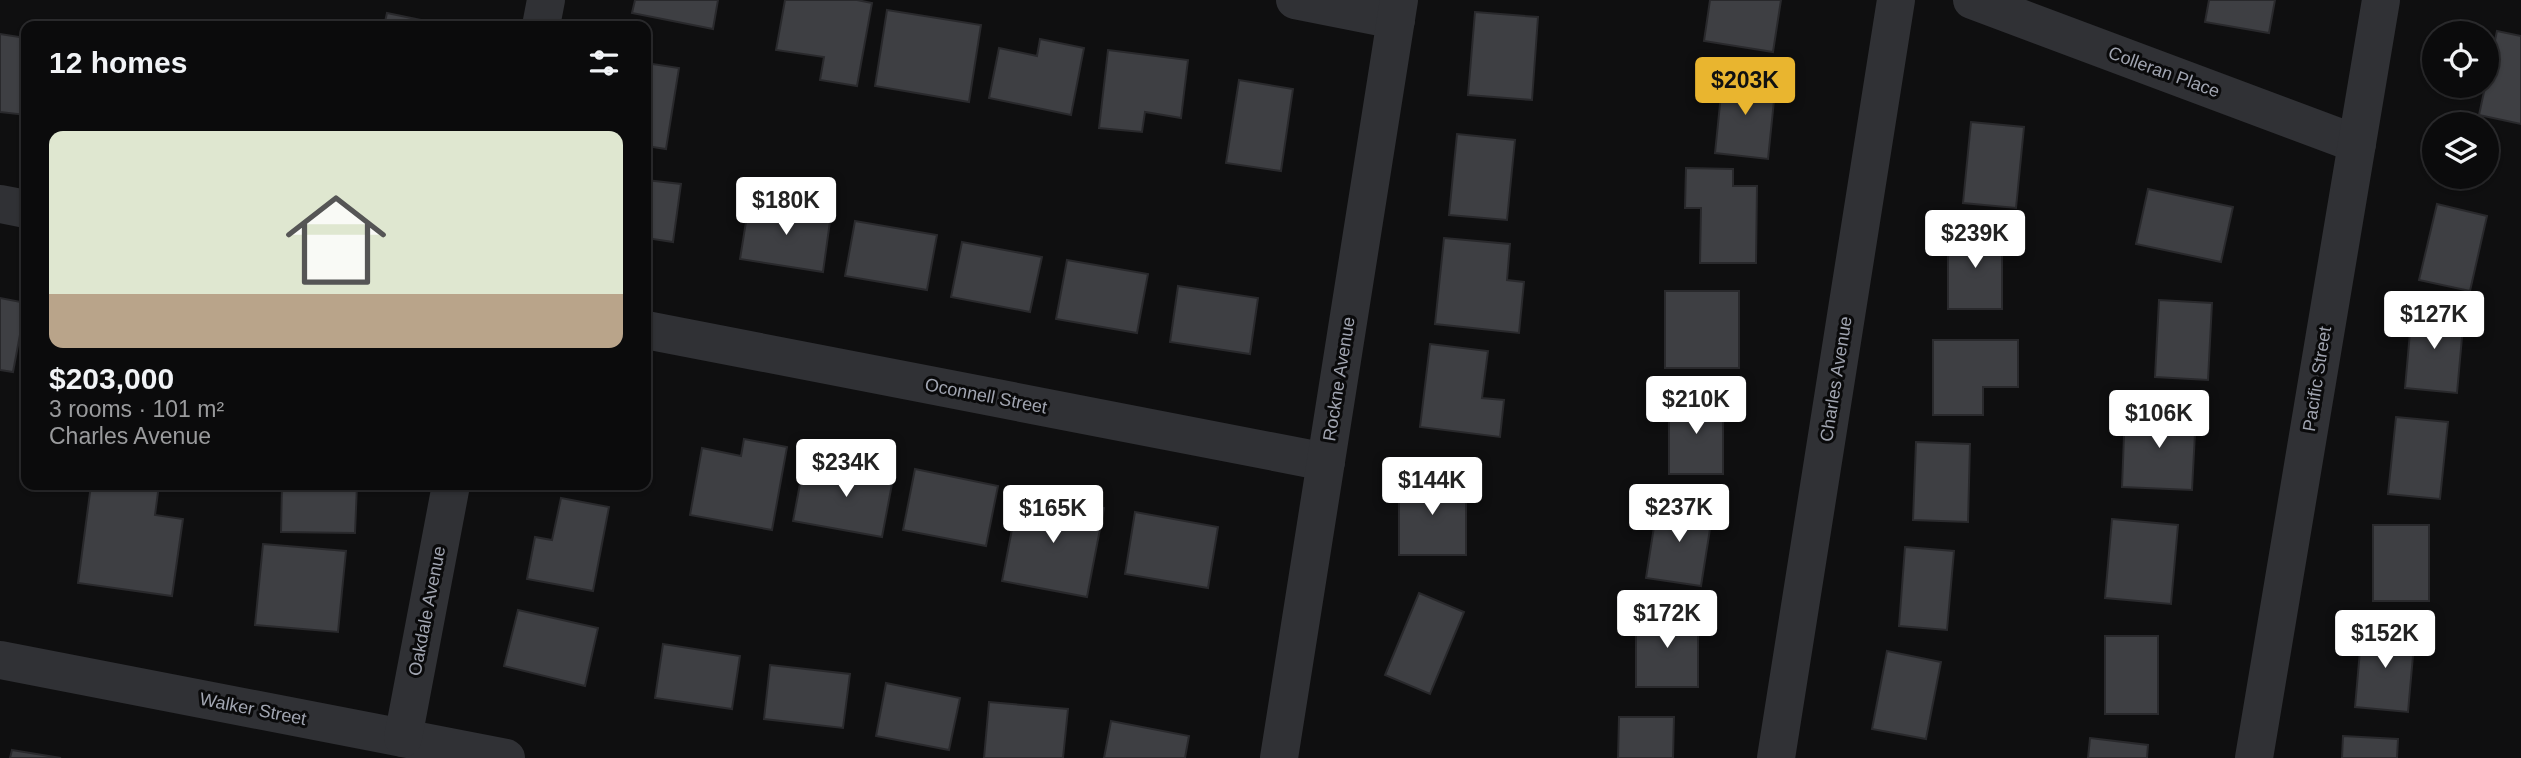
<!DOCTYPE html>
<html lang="en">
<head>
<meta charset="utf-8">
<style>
  :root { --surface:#0b0b0c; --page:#141415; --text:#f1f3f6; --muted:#9a9b9d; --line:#2b2b2d; --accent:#e9b52f }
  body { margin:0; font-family:Helvetica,sans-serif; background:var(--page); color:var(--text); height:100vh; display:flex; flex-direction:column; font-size:26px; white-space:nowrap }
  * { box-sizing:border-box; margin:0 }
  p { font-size:23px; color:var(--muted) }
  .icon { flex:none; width:38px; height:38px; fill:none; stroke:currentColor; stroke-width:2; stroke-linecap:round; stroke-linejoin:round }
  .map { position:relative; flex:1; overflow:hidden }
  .side { position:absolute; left:21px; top:21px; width:630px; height:469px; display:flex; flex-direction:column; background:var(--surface); border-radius:14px; box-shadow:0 2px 5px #0004,0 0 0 2px var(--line) }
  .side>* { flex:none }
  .controls { position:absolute; left:2422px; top:21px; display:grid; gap:14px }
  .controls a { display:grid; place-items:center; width:77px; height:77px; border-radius:50%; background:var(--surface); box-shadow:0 2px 5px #0004,0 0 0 2px var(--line); font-size:35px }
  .price { position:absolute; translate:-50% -60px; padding:0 16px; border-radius:7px; background:#fff; color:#222; font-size:23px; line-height:46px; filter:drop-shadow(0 2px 4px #0008) }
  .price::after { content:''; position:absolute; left:50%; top:42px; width:21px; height:16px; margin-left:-10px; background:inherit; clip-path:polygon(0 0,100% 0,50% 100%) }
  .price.current { background:var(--accent); color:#111 }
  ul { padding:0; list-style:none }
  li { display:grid; align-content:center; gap:14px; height:371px; padding:0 28px }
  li+li { border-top:2px solid var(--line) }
  li span { display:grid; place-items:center; height:217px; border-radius:14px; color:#555 }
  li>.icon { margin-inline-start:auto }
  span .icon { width:126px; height:126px; fill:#fffc; stroke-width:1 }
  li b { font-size:30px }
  h2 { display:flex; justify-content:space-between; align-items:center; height:84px; padding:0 28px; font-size:30px }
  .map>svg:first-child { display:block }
  .building { fill:#3e3f43; stroke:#29292c; stroke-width:2 }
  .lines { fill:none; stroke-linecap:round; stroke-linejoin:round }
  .street { stroke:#303135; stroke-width:38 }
  .labels { text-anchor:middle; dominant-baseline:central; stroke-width:6; stroke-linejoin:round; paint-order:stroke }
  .street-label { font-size:18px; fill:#a1a5b1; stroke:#0a0a0b }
</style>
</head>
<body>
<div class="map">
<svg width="2521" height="758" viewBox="0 0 2521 758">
  <rect width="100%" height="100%" fill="#0f0f10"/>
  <!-- building -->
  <g class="building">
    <polygon points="635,0 718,0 713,29 632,13"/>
    <polygon points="785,0 857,0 872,3 857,86 820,80 824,57 776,50"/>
    <polygon points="1710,0 1781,0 1773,52 1704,41"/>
    <polygon points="2209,0 2275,0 2269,33 2205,22"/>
    <polygon points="887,10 981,25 969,102 875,86"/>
    <polygon points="1475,12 1538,17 1532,100 1468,95"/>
    <polygon points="387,13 450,26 384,26"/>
    <polygon points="2497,31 2521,36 2521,124 2479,115"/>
    <polygon points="0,34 26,38 26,115 0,112"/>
    <polygon points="1040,39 1084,48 1071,115 989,98 999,48 1037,56"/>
    <polygon points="1108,50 1188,60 1181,118 1145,112 1142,132 1099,128"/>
    <polygon points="646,63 679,68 666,149 646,146"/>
    <polygon points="1723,75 1776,81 1768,159 1715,153"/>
    <polygon points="1239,80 1293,89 1281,171 1226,163"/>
    <polygon points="1971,122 2024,127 2016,208 1963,203"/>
    <polygon points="1457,134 1515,140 1507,220 1449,215"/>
    <polygon points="1686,168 1733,169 1733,186 1757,186 1756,263 1700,263 1701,208 1685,208"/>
    <polygon points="646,180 681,184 673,242 646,238"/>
    <polygon points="2148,189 2233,207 2221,262 2136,244"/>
    <polygon points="749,203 831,214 823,272 740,259"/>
    <polygon points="2437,204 2487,216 2470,291 2419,280"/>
    <polygon points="855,221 937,235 927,290 845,276"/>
    <rect x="1948" y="231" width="54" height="78"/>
    <polygon points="1444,238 1510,244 1507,280 1524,282 1519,333 1435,324"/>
    <polygon points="962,242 1042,257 1030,312 951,297"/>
    <polygon points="1067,260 1148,274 1137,333 1056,319"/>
    <polygon points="1178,286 1258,298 1250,354 1170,342"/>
    <rect x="1665" y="291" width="74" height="77"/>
    <polygon points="0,298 26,303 13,372 0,370"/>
    <polygon points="2159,300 2212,303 2208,380 2155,377"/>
    <polygon points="2412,310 2464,315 2457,393 2405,388"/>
    <polygon points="1933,340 2018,340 2018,387 1983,387 1983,415 1933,415"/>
    <polygon points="1430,344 1488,351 1482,398 1504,400 1500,437 1420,427"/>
    <rect x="1669" y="398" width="54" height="76"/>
    <polygon points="2125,410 2196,414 2192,490 2122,487"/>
    <polygon points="2396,417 2448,422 2440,499 2388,494"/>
    <polygon points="744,439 787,447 772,530 690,515 702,448 741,456"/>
    <polygon points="1916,442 1970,444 1968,522 1913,520"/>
    <polygon points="851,460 895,468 882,537 793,521 803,468 848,477"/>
    <polygon points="915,469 998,486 986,546 903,530"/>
    <rect x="1399" y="479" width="67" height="76"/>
    <polygon points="91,485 159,485 155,515 183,519 172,596 78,583"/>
    <polygon points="282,485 357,485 355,533 281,532"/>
    <polygon points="1019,493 1104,508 1087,597 1002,581"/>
    <polygon points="561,498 609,507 593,591 527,579 535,537 552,540"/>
    <polygon points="1658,501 1713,510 1701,586 1646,578"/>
    <polygon points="1135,512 1218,527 1208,588 1125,574"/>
    <polygon points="2112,519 2178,525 2171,604 2105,598"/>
    <rect x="2373" y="525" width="56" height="76"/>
    <polygon points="263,544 346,551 338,632 255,625"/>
    <polygon points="1905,547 1954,551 1947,630 1899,626"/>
    <polygon points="1419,593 1464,612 1430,694 1385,675"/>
    <polygon points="518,610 598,628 585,686 504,666"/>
    <rect x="1636" y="612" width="62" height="75"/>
    <polygon points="2362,628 2415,633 2408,712 2355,707"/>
    <rect x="2105" y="636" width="53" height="78"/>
    <polygon points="663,644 740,656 732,709 655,698"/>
    <polygon points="1887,651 1941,662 1926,739 1872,729"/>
    <polygon points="770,665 850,674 843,728 764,719"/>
    <polygon points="886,683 960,698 949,750 876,736"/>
    <polygon points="989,702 1068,709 1063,758 984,758"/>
    <polygon points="1619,717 1674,717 1673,758 1618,758"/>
    <polygon points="1111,721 1189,736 1185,758 1104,758"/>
    <polygon points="2343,736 2398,739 2397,758 2342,758"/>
    <polygon points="2090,738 2148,745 2147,758 2088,758"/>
    <polygon points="12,750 61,758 10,758"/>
  </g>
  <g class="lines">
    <!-- street -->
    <g class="street">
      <polyline points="1295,0 1396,20"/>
      <polyline points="1972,0 2357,144"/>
      <polyline points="541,26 546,0"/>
      <polyline points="0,204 26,209"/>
      <polyline points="646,330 1326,462"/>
      <polyline points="0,660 506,758"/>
      <polyline points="403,738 451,485"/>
      <polyline points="1279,758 1399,0"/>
      <polyline points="1776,758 1896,0"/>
      <polyline points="2254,758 2381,0"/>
    </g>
  </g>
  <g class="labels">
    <!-- street labels -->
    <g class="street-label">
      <text transform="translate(2164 72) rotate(20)">Colleran Place</text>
      <text transform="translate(1339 379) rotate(-81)">Rockne Avenue</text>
      <text transform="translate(1836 379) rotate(-81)">Charles Avenue</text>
      <text transform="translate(2317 379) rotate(-81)">Pacific Street</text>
      <text transform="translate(986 396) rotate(11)">Oconnell Street</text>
      <text transform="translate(427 611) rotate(-79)">Oakdale Avenue</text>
      <text transform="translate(253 709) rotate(11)">Walker Street</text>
    </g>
  </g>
</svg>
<div class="controls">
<a><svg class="icon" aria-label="locate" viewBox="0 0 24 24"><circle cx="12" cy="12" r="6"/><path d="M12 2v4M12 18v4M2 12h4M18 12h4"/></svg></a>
<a><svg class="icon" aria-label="layers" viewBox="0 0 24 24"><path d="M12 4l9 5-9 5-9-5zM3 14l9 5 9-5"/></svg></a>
</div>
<b class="price current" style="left:1745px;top:117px">$203K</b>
<b class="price" style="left:786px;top:237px">$180K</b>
<b class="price" style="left:1975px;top:270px">$239K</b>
<b class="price" style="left:2434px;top:351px">$127K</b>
<b class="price" style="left:1696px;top:436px">$210K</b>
<b class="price" style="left:2159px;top:450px">$106K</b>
<b class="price" style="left:846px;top:499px">$234K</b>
<b class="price" style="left:1432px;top:517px">$144K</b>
<b class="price" style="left:1679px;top:544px">$237K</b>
<b class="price" style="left:1053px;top:545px">$165K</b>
<b class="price" style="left:1667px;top:650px">$172K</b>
<b class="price" style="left:2385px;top:670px">$152K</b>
<section class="side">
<h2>12 homes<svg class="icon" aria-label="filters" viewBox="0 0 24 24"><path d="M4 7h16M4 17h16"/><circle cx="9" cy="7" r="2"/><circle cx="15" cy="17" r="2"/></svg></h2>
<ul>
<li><span style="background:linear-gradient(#dfe7d0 75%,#b9a48a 0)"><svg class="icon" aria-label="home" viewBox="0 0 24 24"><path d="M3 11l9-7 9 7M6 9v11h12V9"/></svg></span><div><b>$203,000</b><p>3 rooms · 101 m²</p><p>Charles Avenue</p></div></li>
</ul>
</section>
</div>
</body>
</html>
